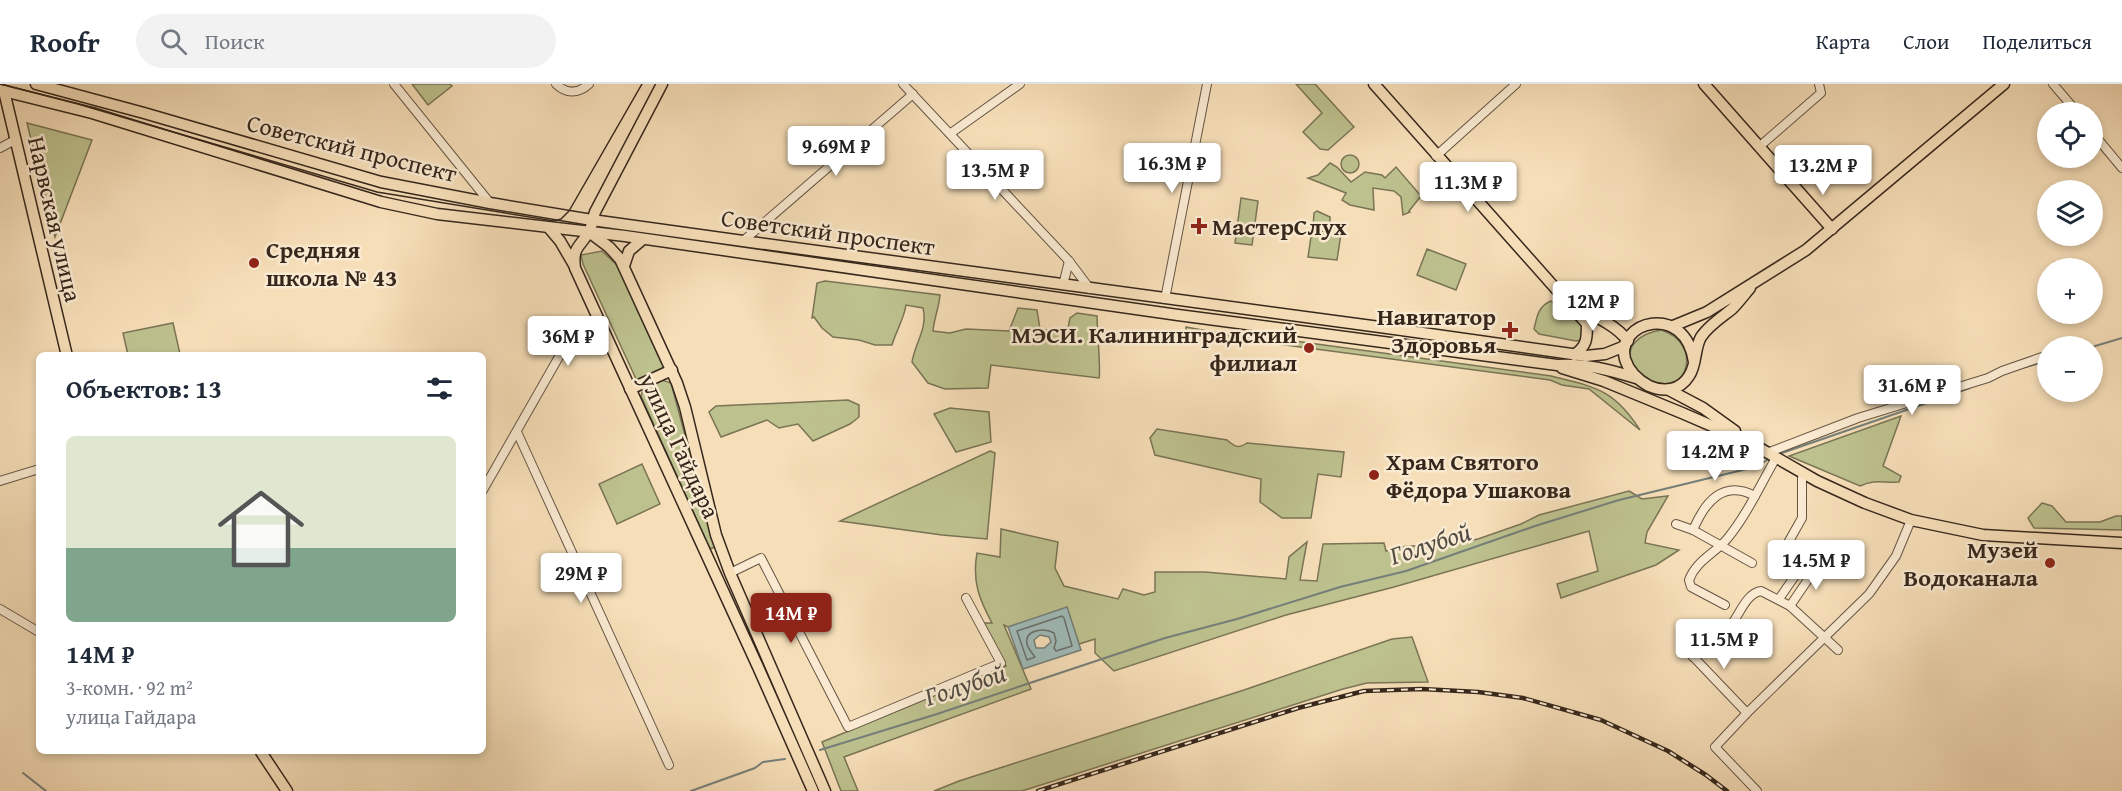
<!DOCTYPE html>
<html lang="ru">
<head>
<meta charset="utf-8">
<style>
  :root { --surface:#fff; --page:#f2f2f3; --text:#1f2937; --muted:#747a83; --line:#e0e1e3; --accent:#8f2418 }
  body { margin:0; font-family:"Gentium Book Plus",serif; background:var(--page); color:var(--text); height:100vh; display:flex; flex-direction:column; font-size:22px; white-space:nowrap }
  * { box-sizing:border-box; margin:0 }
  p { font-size:20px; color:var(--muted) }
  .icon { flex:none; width:33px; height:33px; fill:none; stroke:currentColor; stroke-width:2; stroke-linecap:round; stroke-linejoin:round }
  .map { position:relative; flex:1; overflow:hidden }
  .details { position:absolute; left:36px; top:268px; width:450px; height:402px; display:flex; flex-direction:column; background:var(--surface); border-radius:9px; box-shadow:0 3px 9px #0003 }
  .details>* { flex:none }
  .buttons { position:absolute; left:2037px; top:18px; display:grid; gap:12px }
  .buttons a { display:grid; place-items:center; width:66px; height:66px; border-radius:50%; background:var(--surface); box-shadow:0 3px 9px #0003; font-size:30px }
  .price { position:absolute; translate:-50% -51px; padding:0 14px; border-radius:6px; background:#fff; color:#222; font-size:20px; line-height:39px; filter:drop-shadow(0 2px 3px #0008) }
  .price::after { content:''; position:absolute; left:50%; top:36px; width:18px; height:14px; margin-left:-9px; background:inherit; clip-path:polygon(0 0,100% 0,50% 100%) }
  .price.current { background:var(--accent); color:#fff }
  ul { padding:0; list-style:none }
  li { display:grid; align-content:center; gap:12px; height:318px; padding:0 30px }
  li span { display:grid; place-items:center; height:186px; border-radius:9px; color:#555 }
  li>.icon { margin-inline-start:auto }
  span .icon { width:108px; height:108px; fill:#fffc; stroke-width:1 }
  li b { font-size:26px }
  h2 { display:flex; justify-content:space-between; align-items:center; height:72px; padding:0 30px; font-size:26px }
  header { display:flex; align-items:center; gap:36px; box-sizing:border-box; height:84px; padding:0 30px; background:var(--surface); border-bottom:2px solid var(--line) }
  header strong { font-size:28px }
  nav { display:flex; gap:33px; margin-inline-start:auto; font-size:21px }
  .search { width:420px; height:54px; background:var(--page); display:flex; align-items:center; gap:15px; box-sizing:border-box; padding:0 21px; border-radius:33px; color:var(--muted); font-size:22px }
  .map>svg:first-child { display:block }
  .green { fill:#bdc18e; stroke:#7a7455; stroke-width:1.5 }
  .water { fill:#9fbab7; stroke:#757f79; stroke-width:1.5; fill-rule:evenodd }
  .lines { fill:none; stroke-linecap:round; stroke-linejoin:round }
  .shore { stroke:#6a706a; stroke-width:1.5 }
  .stream { stroke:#757f79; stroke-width:2 }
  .minor-casing { stroke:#665543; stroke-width:10 }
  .major-casing { stroke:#36271c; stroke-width:13 }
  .minor { stroke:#f9ead1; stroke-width:8 }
  .major { stroke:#f6deb8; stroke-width:10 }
  .tram { stroke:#36271c; stroke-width:1.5 }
  .rail-casing { stroke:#36271c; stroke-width:4.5 }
  .rail { stroke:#f9ead1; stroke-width:2; stroke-dasharray:7; stroke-linecap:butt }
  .poi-dot { fill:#8f2418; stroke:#f9ead1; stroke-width:2 }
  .labels { text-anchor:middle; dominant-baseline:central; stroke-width:5; stroke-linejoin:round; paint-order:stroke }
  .street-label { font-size:24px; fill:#36271c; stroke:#f9ead1 }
  .poi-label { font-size:24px; font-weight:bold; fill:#36271c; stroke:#f9ead1; text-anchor:start }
  .water-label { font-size:26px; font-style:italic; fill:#504c43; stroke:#f9ead1 }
</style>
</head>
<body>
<header>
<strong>Roofr</strong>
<div class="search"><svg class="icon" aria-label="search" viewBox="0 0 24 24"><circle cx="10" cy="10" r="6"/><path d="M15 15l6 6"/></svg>Поиск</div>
<nav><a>Карта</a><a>Слои</a><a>Поделиться</a></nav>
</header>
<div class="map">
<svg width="2122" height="707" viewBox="0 0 2122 707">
  <rect width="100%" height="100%" fill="#f6deb8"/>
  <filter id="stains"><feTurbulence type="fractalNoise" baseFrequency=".00333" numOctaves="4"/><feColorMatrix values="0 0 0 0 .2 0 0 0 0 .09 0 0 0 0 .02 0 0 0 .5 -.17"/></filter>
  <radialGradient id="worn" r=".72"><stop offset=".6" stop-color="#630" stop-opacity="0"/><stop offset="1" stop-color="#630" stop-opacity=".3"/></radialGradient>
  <!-- green -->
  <g class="green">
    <polygon points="412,0 450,0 452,2 428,21"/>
    <polygon points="1296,0 1315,0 1354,43 1328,66 1320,65 1303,48 1322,29"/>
    <polygon points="27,39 92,56 55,153"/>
    <circle cx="1350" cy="80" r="9"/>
    <polygon points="1330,79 1337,83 1351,98 1365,88 1382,91 1385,94 1396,83 1421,112 1409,127 1410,128 1403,131 1401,113 1394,107 1373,104 1374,126 1350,121 1342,116 1346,109 1308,94 1318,91"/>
    <polygon points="1241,114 1258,117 1252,161 1235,159"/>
    <polygon points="1317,127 1330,133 1330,145 1313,143 1314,129"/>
    <polygon points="1312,146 1341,150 1337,176 1308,173"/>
    <polygon points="1427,165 1466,180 1456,206 1417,191"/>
    <polygon points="602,167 621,185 665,284 637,297 583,180 581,171"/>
    <path d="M825 197 940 211C939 224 934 234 933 247L950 249 966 245 1009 247 1018 224 1037 226 1040 245 1067 249 1070 234 1077 229 1097 232C1097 243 1101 289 1099 294L991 281 988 304 945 305 928 299 912 278C915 259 928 244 923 224L906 221C904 235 896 247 892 261H875L859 256 833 253 822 244 814 233 812 234 817 199Z"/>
    <path d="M1551 217 1583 242 1581 256 1576 257 1539 250 1534 245C1537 233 1538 222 1551 217Z"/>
    <polygon points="173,239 180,270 128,271 123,249"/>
    <path d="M1186 243 1240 253 1280 255 1551 292C1595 303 1614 305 1640 346L1589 305 1562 301 1550 296 1186 248Z"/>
    <path d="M1661 246C1702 258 1690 313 1652 297 1645 294 1638 289 1634 283 1621 261 1643 249 1661 246Z"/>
    <polygon points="662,296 671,299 715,463 710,465 641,312 643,305"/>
    <polygon points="848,316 859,321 859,333 850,340 813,357 798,340 779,344 767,336 721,353 709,328 716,322"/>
    <polygon points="950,324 989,328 991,358 956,368 934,330"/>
    <path d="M1901 332 1883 382 1901 392 1899 398C1883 399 1875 395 1860 402L1789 372Z"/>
    <path d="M1157 345 1227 356C1235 363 1238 365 1247 359L1344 368 1341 393 1318 390 1311 434H1282L1260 418 1261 395 1155 371 1150 354Z"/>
    <polygon points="990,367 995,369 987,455 942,451 840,437"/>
    <polygon points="642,380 660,420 617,440 599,400"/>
    <path d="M1629 407 1642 415 1668 412 1647 448 1645 459 1679 466 1656 481 1561 514 1557 500 1598 487 1589 447 1394 503 1286 531 1114 587 1095 569V555L1079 560 1067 524 1008 543 1004 541 1031 605 844 673 858 707H841L822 658 1006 582 984 539H992C979 515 972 497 977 469L1000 473 1001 445 1058 458 1055 484 1064 502 1118 515 1123 505 1144 511 1155 508V488H1205L1286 495 1289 473 1307 458 1300 496 1317 497 1323 460 1384 459 1386 467 1407 462H1443L1478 455 1521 440 1539 431Z"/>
    <polygon points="2042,419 2052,422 2066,438 2100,438 2116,432 2122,432 2122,446 2034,444 2028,434"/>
    <polygon points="1412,553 1428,598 1367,599 1343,605 1022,707 934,707 959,697 1244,606 1392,555"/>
  </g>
  <!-- water -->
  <path class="water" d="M1067 523 1081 566 1023 585 1008 543ZM1040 551 1049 553 1051 558 1044 564H1036L1034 556Z"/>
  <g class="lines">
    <!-- shore -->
    <path class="shore" d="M1062 532 1064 534 1072 562 1056 567 1054 564 1056 557 1054 549C1045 544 1024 545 1027 560 1028 565 1033 570 1035 573L1027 576 1017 547Z"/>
    <!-- stream -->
    <g class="stream">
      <polyline points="2092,263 2122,254"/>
      <polyline points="2025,283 2048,277"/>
      <polyline points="1779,370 1970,304"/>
      <polyline points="820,666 937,630 1165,554 1237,535 1340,503 1406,487 1535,442 1619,416 1755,383 1769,375"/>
      <polyline points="23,689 46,707"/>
      <polyline points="691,707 755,684 763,678 785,675"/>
    </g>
    <defs>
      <g id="minor">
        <polyline points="394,0 490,119"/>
        <path d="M556 0C566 10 578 10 589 0"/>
        <polyline points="903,0 1069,177 1090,205"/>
        <polyline points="2053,0 2077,28"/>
        <polyline points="2092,48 2122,84"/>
        <polyline points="951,49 1020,0"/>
        <polyline points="1760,62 1821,9 1819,0"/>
        <polyline points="0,64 15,56"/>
        <polyline points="1436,72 1516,0"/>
        <polyline points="743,157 913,10"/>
        <polyline points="1063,201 1069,177"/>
        <polyline points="1165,215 1207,0"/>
        <polyline points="517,348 669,681"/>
        <polyline points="1767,369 1858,334 1988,294 2002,287 2048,271"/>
        <polyline points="0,397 39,385"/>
        <polyline points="483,406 577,241 587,237 601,241"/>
        <path d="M1676 440 1693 446C1705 418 1723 395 1755 412"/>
        <polyline points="1693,446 1752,479"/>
        <polyline points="1780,473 1802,434 1802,394 1804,390"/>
        <polyline points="730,489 761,474 848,643 1001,579 966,514"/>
        <polyline points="1779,515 1810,470"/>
        <path d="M1725 521 1691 503 1689 496C1696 477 1714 470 1727 455 1747 431 1760 401 1776 374"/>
        <polyline points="1790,522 1820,478"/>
        <polyline points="0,525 39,548"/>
        <polyline points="1682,561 1747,629"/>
        <path d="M1693 573C1706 562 1723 552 1733 538 1740 529 1747 509 1761 507L1790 522 1838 566"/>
        <polyline points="1757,707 1715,663 1747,629 1869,510 1896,472 1911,436"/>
      </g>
      <g id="major">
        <polyline points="36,0 144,29 381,98 490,119 592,136 743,157 1387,244 1586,272 1605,270 1625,262"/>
        <path d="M662 0 595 128C593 134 592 142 589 148 580 163 572 163 575 184L758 583 813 707"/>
        <path d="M1374 0 1587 240C1587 255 1587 262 1574 271"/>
        <polyline points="1704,0 1832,145"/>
        <path d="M0 6 92 29 381 118 437 130 625 152 1178 231 1557 281C1584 279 1610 286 1636 294"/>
        <polyline points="4,7 67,272"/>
        <polyline points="549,144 560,157 574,181"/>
        <polyline points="589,148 609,163 620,175 677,299 685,323 716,451 730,489 825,707"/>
        <polyline points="624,182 629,167 643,155"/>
        <path d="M1575 223C1594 232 1615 240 1628 257"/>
        <polyline points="1673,242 1707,228 1806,166 2004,0"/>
        <path d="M1694 278C1685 217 1615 238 1625 275 1629 288 1638 296 1649 302 1663 308 1680 307 1689 292 1697 281 1694 265 1701 253 1708 242 1722 233 1732 225 1738 219 1744 211 1750 204"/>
        <polyline points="1562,284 1604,297 1682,329 1749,358 1817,397 1865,419 1911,436 1983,451 2122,459"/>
        <polyline points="630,305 672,286"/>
        <polyline points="1669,306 1703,324 1735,347"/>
        <polyline points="261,668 287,707"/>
      </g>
    </defs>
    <!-- minor casing -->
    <use href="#minor" class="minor-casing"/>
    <!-- major casing -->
    <use href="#major" class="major-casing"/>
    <!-- minor -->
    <use href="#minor" class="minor"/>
    <!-- major -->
    <use href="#major" class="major"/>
    <!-- tram -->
    <polyline class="tram" points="1,0 78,20 377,108 554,137 561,135 569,127 642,0"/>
    <defs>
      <polyline id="rail" points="1038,707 1298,624 1364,607 1422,605 1478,608 1523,614 1601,636 1668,667 1706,691 1727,707"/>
    </defs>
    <!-- rail casing -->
    <use href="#rail" class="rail-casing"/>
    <!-- rail -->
    <use href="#rail" class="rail"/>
  </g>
  <!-- markers -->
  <g class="poi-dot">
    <path d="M1196 133h6v6h6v6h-6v6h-6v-6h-6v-6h6z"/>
    <circle cx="254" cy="179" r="6"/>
    <path d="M1507 237h6v6h6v6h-6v6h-6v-6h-6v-6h6z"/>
    <circle cx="1309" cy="264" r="6"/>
    <circle cx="1374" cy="391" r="6"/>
    <circle cx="2050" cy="479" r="6"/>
  </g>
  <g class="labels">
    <!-- street labels -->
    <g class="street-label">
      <text transform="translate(352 64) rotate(14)">Советский проспект</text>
      <text transform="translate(55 135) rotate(77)">Нарвская улица</text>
      <text transform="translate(828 148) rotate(8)">Советский проспект</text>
      <text transform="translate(680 362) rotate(65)">улица Гайдара</text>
    </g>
    <!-- poi labels -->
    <g class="poi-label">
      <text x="1212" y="142">МастерСлух</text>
      <text x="266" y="165">Средняя<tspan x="266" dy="28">школа № 43</tspan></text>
      <text x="1496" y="232" text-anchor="end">Навигатор<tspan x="1496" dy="28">Здоровья</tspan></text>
      <text x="1297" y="250" text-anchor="end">МЭСИ. Калининградский<tspan x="1297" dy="28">филиал</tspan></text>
      <text x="1386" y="377">Храм Святого<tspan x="1386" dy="28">Фёдора Ушакова</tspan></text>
      <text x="2038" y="465" text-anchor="end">Музей<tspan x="2038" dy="28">Водоканала</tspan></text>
    </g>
    <!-- water labels -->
    <g class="water-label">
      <text transform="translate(1430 459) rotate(-18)">Голубой</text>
      <text transform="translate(965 600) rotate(-18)">Голубой</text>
    </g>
  </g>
  <rect width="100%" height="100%" filter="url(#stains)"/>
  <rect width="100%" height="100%" fill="url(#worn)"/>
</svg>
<div class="buttons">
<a><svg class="icon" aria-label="locate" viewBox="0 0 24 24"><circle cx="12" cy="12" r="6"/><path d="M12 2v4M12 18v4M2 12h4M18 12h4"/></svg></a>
<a><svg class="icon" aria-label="layers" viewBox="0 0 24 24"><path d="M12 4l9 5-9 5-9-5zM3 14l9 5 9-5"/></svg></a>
<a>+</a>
<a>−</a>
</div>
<b class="price" style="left:836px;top:93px">9.69M ₽</b>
<b class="price" style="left:1172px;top:110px">16.3M ₽</b>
<b class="price" style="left:1823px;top:112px">13.2M ₽</b>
<b class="price" style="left:995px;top:117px">13.5M ₽</b>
<b class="price" style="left:1468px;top:129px">11.3M ₽</b>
<b class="price" style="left:1593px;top:248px">12M ₽</b>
<b class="price" style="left:568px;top:283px">36M ₽</b>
<b class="price" style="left:1912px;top:332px">31.6M ₽</b>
<b class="price" style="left:1715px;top:398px">14.2M ₽</b>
<b class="price" style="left:1816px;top:507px">14.5M ₽</b>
<b class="price" style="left:581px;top:520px">29M ₽</b>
<b class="price current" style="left:791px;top:560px">14M ₽</b>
<b class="price" style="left:1724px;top:586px">11.5M ₽</b>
<section class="details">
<h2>Объектов: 13<svg class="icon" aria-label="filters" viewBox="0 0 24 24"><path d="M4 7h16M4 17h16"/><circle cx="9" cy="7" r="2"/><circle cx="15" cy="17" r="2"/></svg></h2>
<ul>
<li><span style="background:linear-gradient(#dfe7d0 60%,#7fa58c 0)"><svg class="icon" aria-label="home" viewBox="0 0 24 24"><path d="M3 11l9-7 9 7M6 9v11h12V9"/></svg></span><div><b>14M ₽</b><p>3-комн. · 92 m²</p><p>улица Гайдара</p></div></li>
</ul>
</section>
</div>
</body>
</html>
